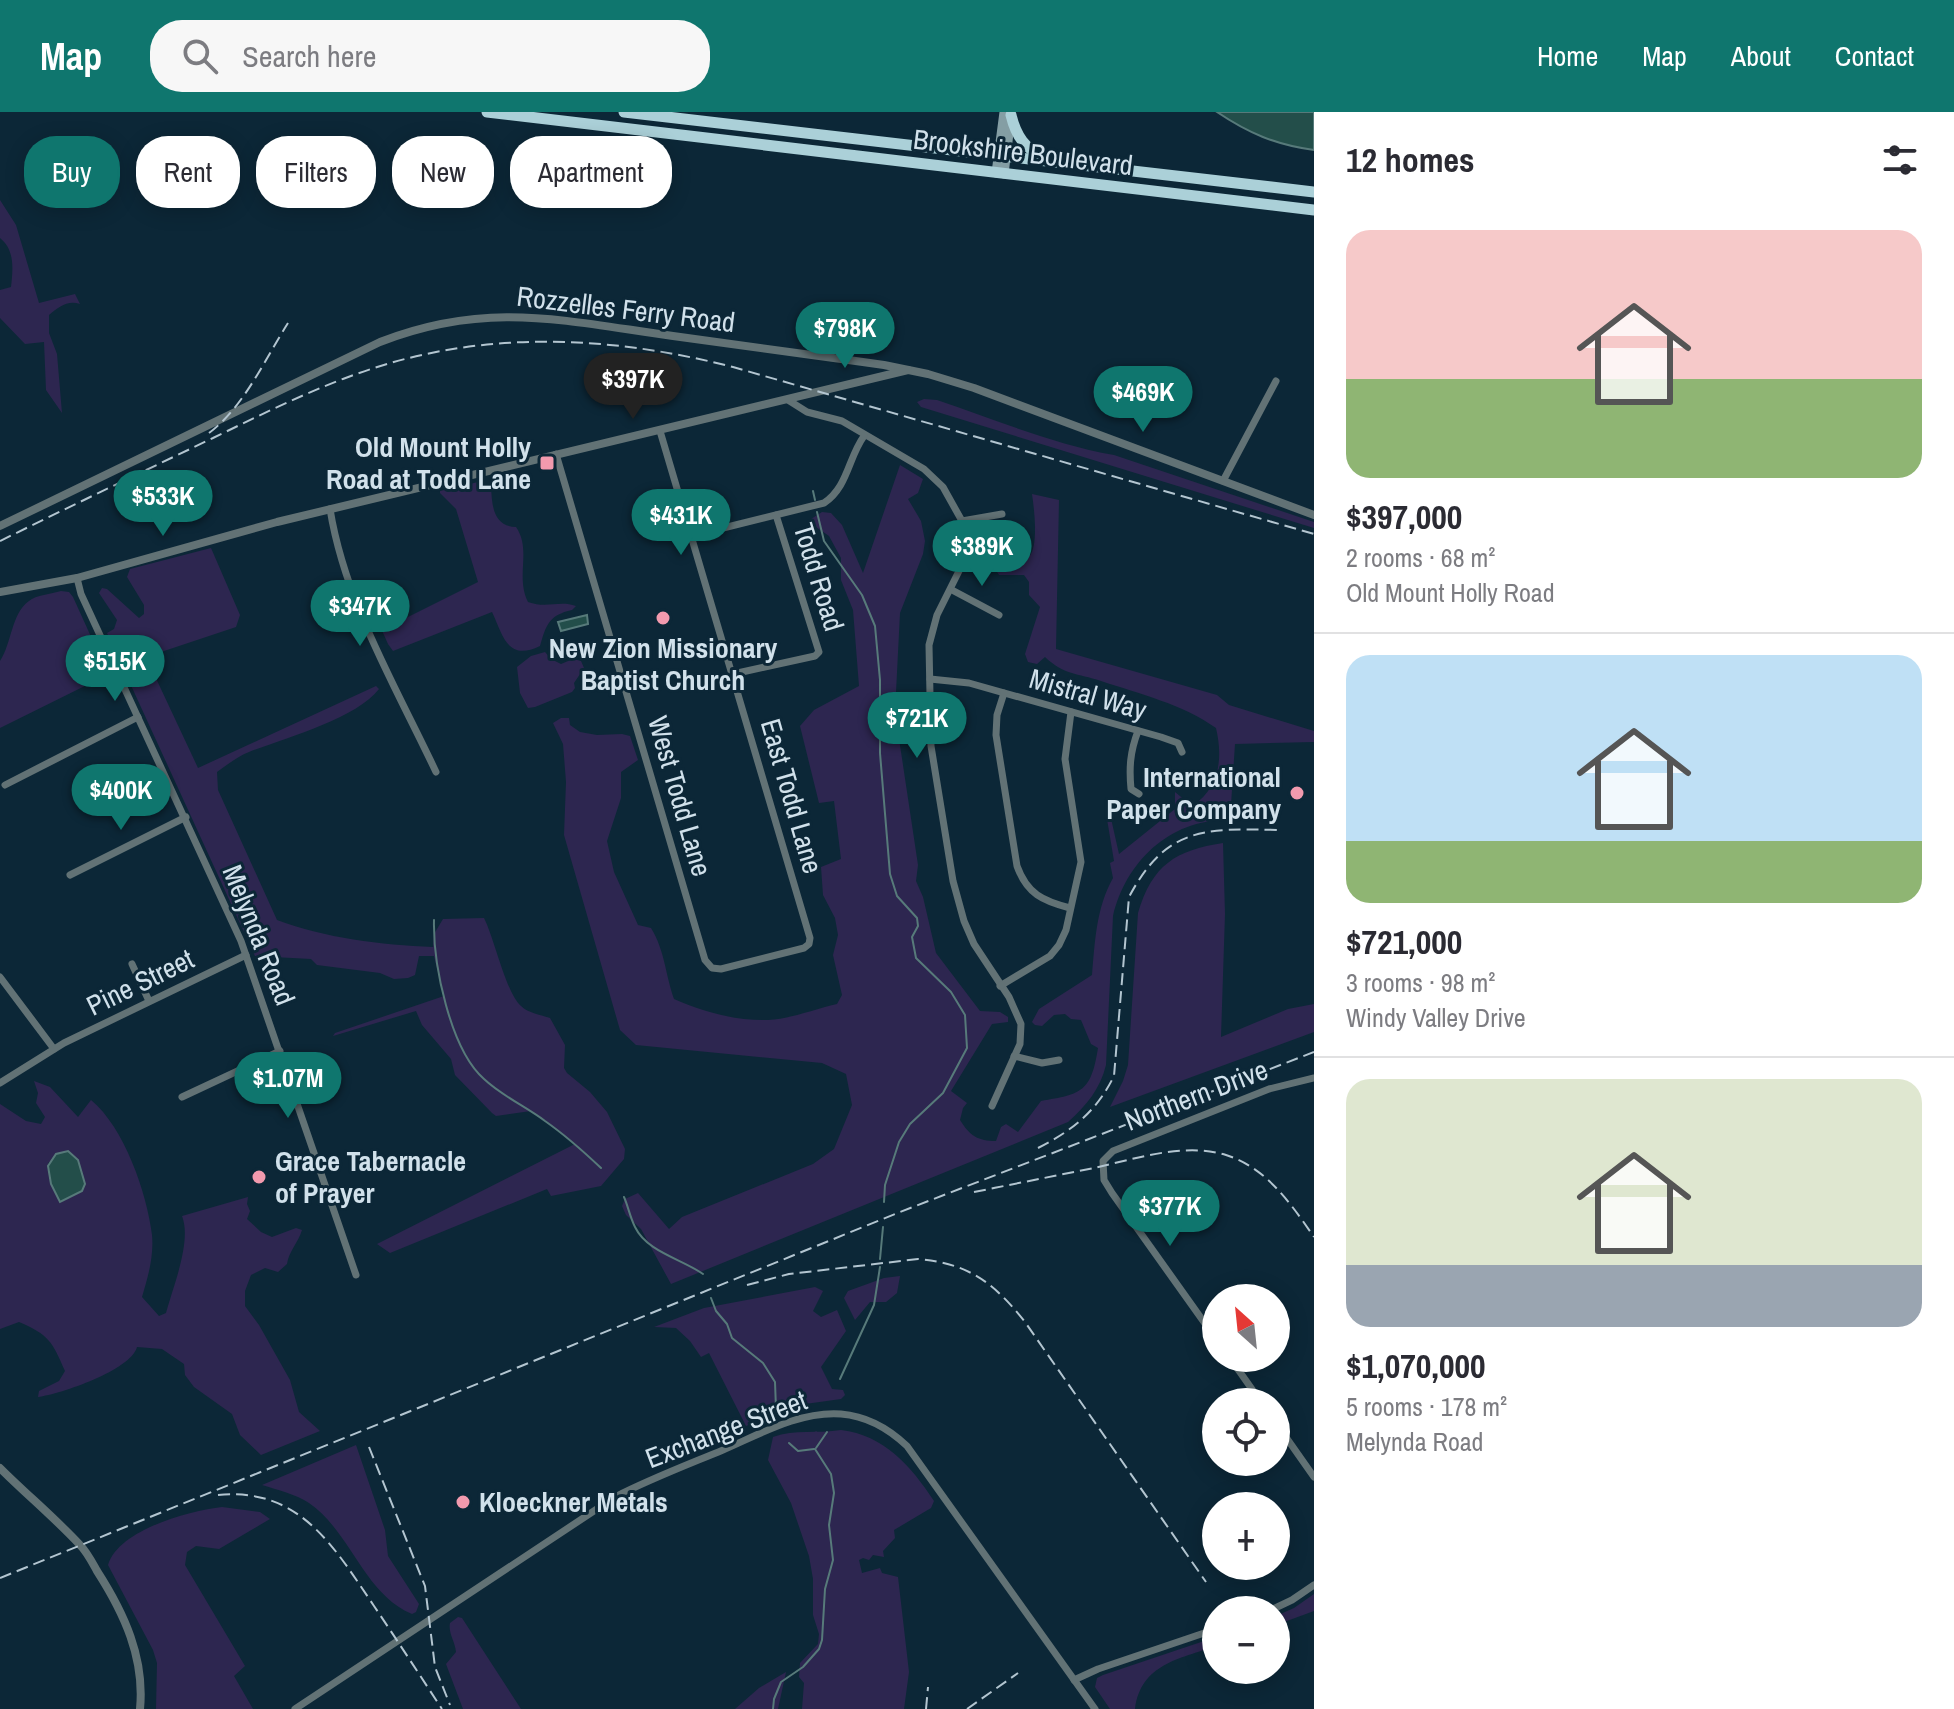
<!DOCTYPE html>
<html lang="en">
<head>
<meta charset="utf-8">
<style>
  :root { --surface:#fff; --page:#f7f7f7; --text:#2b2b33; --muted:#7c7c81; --line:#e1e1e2; --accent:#0f766e }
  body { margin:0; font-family:"Archivo Narrow",sans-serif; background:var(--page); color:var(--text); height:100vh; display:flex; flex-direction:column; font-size:30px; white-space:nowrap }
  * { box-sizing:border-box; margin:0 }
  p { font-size:26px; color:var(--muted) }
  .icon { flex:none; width:44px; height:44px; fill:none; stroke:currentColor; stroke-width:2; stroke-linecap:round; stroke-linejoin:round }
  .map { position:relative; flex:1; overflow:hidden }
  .side { display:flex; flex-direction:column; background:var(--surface); width:640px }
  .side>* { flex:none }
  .top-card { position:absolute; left:24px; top:24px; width:760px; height:72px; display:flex; gap:16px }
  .needle { width:52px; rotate:333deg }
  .fabs { position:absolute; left:1202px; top:1172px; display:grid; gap:16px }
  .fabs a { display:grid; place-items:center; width:88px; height:88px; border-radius:50%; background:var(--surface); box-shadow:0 4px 20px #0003; font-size:40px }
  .price { position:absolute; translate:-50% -68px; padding:0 18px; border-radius:28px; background:var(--accent); color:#fff; font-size:26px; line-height:52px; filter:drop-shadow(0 2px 4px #0008) }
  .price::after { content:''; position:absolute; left:50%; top:48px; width:24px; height:18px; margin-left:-12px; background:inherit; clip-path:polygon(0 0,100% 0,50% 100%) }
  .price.current { background:#222; color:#fff }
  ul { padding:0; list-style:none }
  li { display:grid; align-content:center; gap:16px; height:424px; padding:0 32px }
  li+li { border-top:2px solid var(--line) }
  li span { display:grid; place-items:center; height:248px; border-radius:24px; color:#555 }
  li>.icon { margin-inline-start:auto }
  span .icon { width:144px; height:144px; fill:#fffc; stroke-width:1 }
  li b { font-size:34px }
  h2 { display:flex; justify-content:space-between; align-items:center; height:96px; padding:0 32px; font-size:34px }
  .tag { padding:0 28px; border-radius:32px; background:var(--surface); box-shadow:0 4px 20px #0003; font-size:28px; line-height:72px }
  .tag.current { background:var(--accent); color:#fff }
  header { display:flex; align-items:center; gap:48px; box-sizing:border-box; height:112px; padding:0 40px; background:var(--accent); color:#fff }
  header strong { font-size:38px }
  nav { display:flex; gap:44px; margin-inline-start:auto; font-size:28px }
  .search { width:560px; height:72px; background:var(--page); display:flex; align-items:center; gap:20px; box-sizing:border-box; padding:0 28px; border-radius:32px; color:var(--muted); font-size:30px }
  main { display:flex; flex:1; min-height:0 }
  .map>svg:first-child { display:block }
  .green { fill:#2d2650; fill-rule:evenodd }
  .water { fill:#234e4a; stroke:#577a7a; stroke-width:2 }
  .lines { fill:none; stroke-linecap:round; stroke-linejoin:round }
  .stream { stroke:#577a7a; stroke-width:2 }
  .minor { stroke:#627275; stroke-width:7 }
  .tertiary { stroke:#627275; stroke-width:8 }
  .secondary { stroke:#849ea4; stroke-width:9 }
  .trunk { stroke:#abd0d8; stroke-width:11 }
  .rail { stroke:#b3c5d0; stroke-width:2; stroke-dasharray:12 6; stroke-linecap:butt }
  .poi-dot { fill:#f29aae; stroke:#0c2737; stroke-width:3 }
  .labels { text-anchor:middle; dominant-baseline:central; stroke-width:6; stroke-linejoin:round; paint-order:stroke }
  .street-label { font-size:28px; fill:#d1e1eb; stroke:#0c2737 }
  .poi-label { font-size:28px; font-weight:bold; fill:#d1e1eb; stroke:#0c2737; text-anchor:end }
</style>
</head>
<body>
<header>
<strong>Map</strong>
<div class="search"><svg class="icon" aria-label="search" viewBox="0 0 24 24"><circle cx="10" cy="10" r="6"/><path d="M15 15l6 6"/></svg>Search here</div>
<nav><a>Home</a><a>Map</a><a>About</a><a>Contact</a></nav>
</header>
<main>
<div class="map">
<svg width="1314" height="1597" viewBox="0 0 1314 1597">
  <rect width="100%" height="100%" fill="#0c2737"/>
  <!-- green -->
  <g class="green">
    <path d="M0 88 16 113 39 191 75 182 80 192C67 188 59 195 49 203V221L57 242 62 301 46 278 44 230 25 232 0 206V178L11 175C13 157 15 138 0 126Z"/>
    <path d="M924 287 937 288C996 308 1053 332 1114 343L1314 410V416L921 295 917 290Z"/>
    <path d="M900 353 923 367 918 381 908 387 921 409 925 429 923 442 900 501 895 600 918 753 916 769 923 785 936 841 980 899 1000 900 1008 905V910L992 912 951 979 967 991 963 996 960 1008C970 1024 978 1029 996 1029L1001 1015 1006 1012 1018 1020 1041 989C1082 982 1091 980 1098 936L1091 932 1081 908 1071 907 1065 902 1054 903 1042 914 1035 913 1032 910 1039 897 1092 863C1095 830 1096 796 1113 766L1110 751 1114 749 1106 701 1108 699 1110 702 1119 742 1175 697V680L1192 694C1220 676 1223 646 1216 616 1182 592 1140 582 1101 569 1077 561 1064 563 1045 545L1037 552 1028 550 1025 542 1040 495 1029 483V470L1024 463H999L996 458 998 453C1008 452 1021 452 1029 445 1039 434 1034 396 1032 382L1059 388 1056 537 1217 583 1229 593 1314 619V630L1235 632 1230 708C1171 706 1126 749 1113 804L1106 953C1100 977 1087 993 1068 1010L671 1172 641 1117 626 1103 622 1094 625 1087 638 1081 669 1117 682 1105 813 1052 834 1037 852 993 846 962 822 951 636 933 620 918 564 723 566 670 563 632 553 611 561 606H569L570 613 580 620 597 623 622 622 630 624 638 648 621 660V686L607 729 614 760 638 813 651 816C665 839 665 861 674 887 704 900 735 909 768 908 790 907 815 897 837 892L842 883 833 843 838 823 835 806 823 783 821 755 841 747 834 689 819 691 800 614 814 598 859 574 853 498 841 468V446L829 424 813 413 811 407 822 400 831 401 842 413 863 461Z"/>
    <path d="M478 370 491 374C492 394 493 414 516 415 532 438 515 464 528 490 547 497 559 488 576 494L572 498C549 503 546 513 540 534 507 550 503 523 492 500L393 539 388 532 372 496 376 493 380 494 387 510 392 513 478 470 456 397 440 381V379Z"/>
    <path d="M211 436 240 503 236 515 146 545 198 656 376 574 379 577C356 607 285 626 249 640 238 644 227 653 217 660L218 678 277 808C325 826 381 833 433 835L434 822 443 807 484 806C495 828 506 881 521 894 528 901 541 903 550 906L565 933 564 956 567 961 590 980 607 1000 625 1037 624 1047 601 1074 551 1084 547 1077 390 1141 377 1132 575 1032 531 999 496 1004 492 1001 455 963 451 947 422 913 416 899 333 924 335 921 444 884 434 844H419L415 863 408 866 394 867 380 861 317 853 311 847 255 844 107 521 114 517 117 508 99 481 102 476 107 477 139 506 144 502V493L127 465 130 457Z"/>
    <path d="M61 479 69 480 73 485 107 560 105 564 0 616V549C12 531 11 502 29 489 36 483 51 482 61 479Z"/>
    <polygon points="545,540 551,547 561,552 573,547 581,549 584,556 574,571 575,576 572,580 535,595 528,596 520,581 517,555 531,544"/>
    <path d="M1223 731 1225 802 1221 925 1288 897 1314 892V920L1110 995 1123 969 1128 953 1138 801C1152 753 1176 738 1223 731Z"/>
    <path d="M34 969 50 975 78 1005 91 988C124 1015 147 1081 152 1123 154 1144 148 1165 142 1185L159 1204 166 1201C173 1175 192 1129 182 1104L248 1085 247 1092 250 1099 247 1107 261 1120 272 1125 296 1116 302 1118C298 1131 289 1139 287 1152L278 1160 265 1156 251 1163 245 1179V1194L259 1213 290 1268 299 1300 320 1319 261 1343 240 1323 232 1302 194 1275 185 1263 184 1252 162 1237 137 1235C131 1258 61 1282 38 1285L39 1279 59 1269 65 1259C52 1229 49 1223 19 1210L0 1217V992L26 1009 41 1012 45 1005 36 991 38 981ZM68 1039 78 1048 60 1090 51 1072 48 1051Z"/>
    <polygon points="900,1164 897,1181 886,1190 870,1190 855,1208 844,1186 848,1179 884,1166"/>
    <polygon points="815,1175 823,1179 813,1199 821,1205 837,1198 846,1219 821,1255 832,1277 843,1278 845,1283 841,1287 798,1293 746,1314 709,1241 701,1245 690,1229 676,1216 654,1215 704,1196"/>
    <path d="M841 1318C884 1323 911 1354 934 1389L931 1396 894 1418 895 1426 883 1439 884 1445 873 1443 869 1448 863 1446 859 1448 862 1461 880 1456 882 1461 898 1465 909 1560 904 1597H802L804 1571 799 1565 800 1551 818 1532 819 1522 813 1503V1467L809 1444 791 1391 768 1348 773 1325C795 1317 817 1322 841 1318Z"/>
    <path d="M356 1333 385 1418 388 1444 419 1492 416 1500 412 1502C364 1482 351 1420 309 1391 295 1382 278 1378 262 1373Z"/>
    <path d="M222 1395 260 1400 270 1407 219 1437 196 1434 187 1440 185 1453 245 1554 234 1564 253 1597H156L157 1551 153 1538 108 1453C119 1417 190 1399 222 1395Z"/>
    <polygon points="1314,1482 1314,1499 1276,1513 1276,1504 1294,1496"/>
    <path d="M458 1505 462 1506 521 1597H463L446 1552 456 1540C455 1529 448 1521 450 1511Z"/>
    <path d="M1216 1525V1534C1179 1547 1141 1552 1135 1597H1110L1095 1575 1097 1566 1103 1563Z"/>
    <polygon points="786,1560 778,1597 735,1597 759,1576"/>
  </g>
  <!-- water -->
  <g class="water">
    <path d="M1217 0H1314V38C1276 33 1248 21 1217 0Z"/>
    <polygon points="587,503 588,512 561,519 558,510"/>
    <polygon points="68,1039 78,1048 85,1072 82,1079 60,1090 51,1072 48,1054 56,1042"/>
  </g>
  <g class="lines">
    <!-- stream -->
    <g class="stream">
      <polyline points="813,379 815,388"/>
      <polyline points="817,400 824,429 862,483 875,514 880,568 880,641 890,762 897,784 917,806 918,814 912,825 916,846 951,880 965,903 967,936 943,981 910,1012 899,1030 885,1073 884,1090"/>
      <path d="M434 808C433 852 450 937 484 967 502 984 525 994 545 1009 565 1023 583 1039 601 1056"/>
      <path d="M624 1085C628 1094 630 1105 635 1115 647 1140 682 1147 703 1162"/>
      <polyline points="880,1147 883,1115"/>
      <polyline points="711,1186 716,1199 727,1212 732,1226 763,1251 775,1270 776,1297"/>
      <polyline points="840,1267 874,1193 880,1155"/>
      <polyline points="789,1331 798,1339 814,1337"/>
      <polyline points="816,1336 827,1320"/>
      <polyline points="773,1597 774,1587 781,1570 803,1555 819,1537 822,1528 825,1477 833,1448 829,1413 834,1381 831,1362 815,1337"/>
    </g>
    <!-- minor -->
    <g class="minor">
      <polyline points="788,288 807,300 842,309 924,357 943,375 962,409 965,433 960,457 937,503 929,533 931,634 953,769 964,809 974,832 1009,885 1021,912 1020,932 992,994"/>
      <polyline points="556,342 705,848 712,856 721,857 804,836 809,832 810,826 660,319"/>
      <polyline points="1223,369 1276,269"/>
      <path d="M330 397C345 490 396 575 436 660"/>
      <polyline points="962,409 1002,402"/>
      <path d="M691 424 824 391C848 375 848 346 864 324"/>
      <polyline points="77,466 81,482 241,829 356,1163"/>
      <polyline points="952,478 999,503"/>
      <polyline points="733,562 815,544 819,540 776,403"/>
      <polyline points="930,567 969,571 1161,625 1178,631 1182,640"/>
      <path d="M1004 581 997 603 996 623 1017 754C1027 782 1043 789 1070 796"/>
      <path d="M1138 619C1130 640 1129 656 1131 677L1139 682"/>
      <polyline points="5,673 138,605"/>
      <polyline points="70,763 186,705"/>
      <polyline points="132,852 149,889"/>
      <polyline points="0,865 54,937"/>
      <polyline points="1000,874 1050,844 1059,833 1066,818 1081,750 1065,647 1071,600"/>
      <polyline points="1014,944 1042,951 1059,948"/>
      <polyline points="0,971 64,931 246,843"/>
      <polyline points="182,985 280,939"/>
      <polyline points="1216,1227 1112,1081 1104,1068 1103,1049 1113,1039 1269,977 1314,966"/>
      <polyline points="1230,1246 1261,1290"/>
      <polyline points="1276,1311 1314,1365"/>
      <polyline points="1271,1498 1292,1488 1314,1473"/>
      <polyline points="1074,1568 1098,1557 1216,1517"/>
      <path d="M295 1597 615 1385C650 1367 687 1353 723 1338 760 1322 800 1299 841 1302 866 1304 889 1317 907 1334L1095 1597"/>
    </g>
    <!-- tertiary -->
    <g class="tertiary">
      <path d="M0 414 380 230C488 188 564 209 673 224 744 234 814 243 884 253L928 262 974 276 1314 403"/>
      <polyline points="0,480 77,466 277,410 908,258"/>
      <path d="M0 1356C26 1382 55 1406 80 1433 87 1440 92 1450 97 1459 124 1501 145 1546 140 1597"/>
    </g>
    <!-- secondary -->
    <g class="secondary">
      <polyline points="996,61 1004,0"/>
      <polyline points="1004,62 1011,5"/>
    </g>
    <!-- trunk -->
    <g class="trunk">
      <polyline points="487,0 1314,98"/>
      <polyline points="624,0 1314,80"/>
      <path d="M1011 3C1016 24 1025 37 1045 46"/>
    </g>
    <!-- rail -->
    <g class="rail">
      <path d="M209 321C244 295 265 247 288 211"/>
      <path d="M0 429C71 394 142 360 213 326 277 295 340 263 409 246 517 219 627 228 733 255L1314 422"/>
      <path d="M1038 1036C1073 1018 1096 1000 1114 964L1129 785C1166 715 1205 716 1277 718"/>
      <path d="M974 1080C1014 1072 1054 1064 1094 1056 1135 1047 1184 1030 1226 1043 1267 1056 1291 1092 1314 1125"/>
      <path d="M747 1173 789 1162 918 1147C969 1151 995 1172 1025 1210L1206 1470"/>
      <polyline points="369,1335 425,1474 435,1555 450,1593"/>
      <path d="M218 1383C300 1375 334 1435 374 1494 397 1528 419 1562 442 1597"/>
      <polyline points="0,1466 900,1100 1314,940"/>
      <polyline points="926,1597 928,1575"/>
      <polyline points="967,1597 1018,1561"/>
    </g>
  </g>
  <!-- markers -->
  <g class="poi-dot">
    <rect x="539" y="343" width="16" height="16" rx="4"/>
    <circle cx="663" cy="506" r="8"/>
    <circle cx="1297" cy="681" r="8"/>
    <circle cx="259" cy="1065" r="8"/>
    <circle cx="463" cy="1390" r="8"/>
  </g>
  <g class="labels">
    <!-- street labels -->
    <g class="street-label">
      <text transform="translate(1023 40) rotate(7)">Brookshire Boulevard</text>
      <text transform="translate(626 197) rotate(7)">Rozzelles Ferry Road</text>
      <text transform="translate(819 465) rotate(73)">Todd Road</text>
      <text transform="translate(1088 582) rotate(16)">Mistral Way</text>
      <text transform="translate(680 684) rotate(74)">West Todd Lane</text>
      <text transform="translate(792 684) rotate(74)">East Todd Lane</text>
      <text transform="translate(259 823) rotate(68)">Melynda Road</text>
      <text transform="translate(140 870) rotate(-26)">Pine Street</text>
      <text transform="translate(1196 983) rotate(-21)">Northern Drive</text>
      <text transform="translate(726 1317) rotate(-21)">Exchange Street</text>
    </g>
    <!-- poi labels -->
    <g class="poi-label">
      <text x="531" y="335">Old Mount Holly<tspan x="531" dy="32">Road at Todd Lane</tspan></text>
      <text x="663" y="536" text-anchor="middle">New Zion Missionary<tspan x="663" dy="32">Baptist Church</tspan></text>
      <text x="1281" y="665">International<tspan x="1281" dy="32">Paper Company</tspan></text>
      <text x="275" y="1049" text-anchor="start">Grace Tabernacle<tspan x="275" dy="32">of Prayer</tspan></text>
      <text x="479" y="1390" text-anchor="start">Kloeckner Metals</text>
    </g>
  </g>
</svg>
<div class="fabs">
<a><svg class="needle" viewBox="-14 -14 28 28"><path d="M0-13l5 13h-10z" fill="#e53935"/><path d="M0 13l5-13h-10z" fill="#7c7c81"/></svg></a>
<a><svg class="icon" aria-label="locate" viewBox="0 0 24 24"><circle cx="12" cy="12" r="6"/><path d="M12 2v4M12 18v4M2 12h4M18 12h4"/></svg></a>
<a>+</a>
<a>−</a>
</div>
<b class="price" style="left:845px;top:258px">$798K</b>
<b class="price current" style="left:633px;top:309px">$397K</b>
<b class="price" style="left:1143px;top:322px">$469K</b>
<b class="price" style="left:163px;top:426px">$533K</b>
<b class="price" style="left:681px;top:445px">$431K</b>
<b class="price" style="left:982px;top:476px">$389K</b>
<b class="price" style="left:360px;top:536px">$347K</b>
<b class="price" style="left:115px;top:591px">$515K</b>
<b class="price" style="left:917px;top:648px">$721K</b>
<b class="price" style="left:121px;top:720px">$400K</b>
<b class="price" style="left:288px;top:1008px">$1.07M</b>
<b class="price" style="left:1170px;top:1136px">$377K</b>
<div class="top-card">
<a class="tag current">Buy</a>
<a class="tag">Rent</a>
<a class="tag">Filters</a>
<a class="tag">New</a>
<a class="tag">Apartment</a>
</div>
</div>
<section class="side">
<h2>12 homes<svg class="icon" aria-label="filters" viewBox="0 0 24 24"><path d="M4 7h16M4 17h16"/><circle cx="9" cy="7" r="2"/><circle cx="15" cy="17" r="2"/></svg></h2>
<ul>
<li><span style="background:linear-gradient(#f6c9c9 60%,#8fb573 0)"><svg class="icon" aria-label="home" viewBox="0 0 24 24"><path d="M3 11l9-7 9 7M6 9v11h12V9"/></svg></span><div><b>$397,000</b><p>2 rooms · 68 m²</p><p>Old Mount Holly Road</p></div></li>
<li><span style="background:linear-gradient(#bfe0f5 75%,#8fb573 0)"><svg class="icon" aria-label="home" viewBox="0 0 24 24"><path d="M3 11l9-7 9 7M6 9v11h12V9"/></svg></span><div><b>$721,000</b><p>3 rooms · 98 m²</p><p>Windy Valley Drive</p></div></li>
<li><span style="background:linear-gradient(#dfe7d0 75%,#9aa5b1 0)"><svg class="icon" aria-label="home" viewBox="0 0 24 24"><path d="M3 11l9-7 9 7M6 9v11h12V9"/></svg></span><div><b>$1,070,000</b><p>5 rooms · 178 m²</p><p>Melynda Road</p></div></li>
</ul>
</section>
</main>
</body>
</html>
